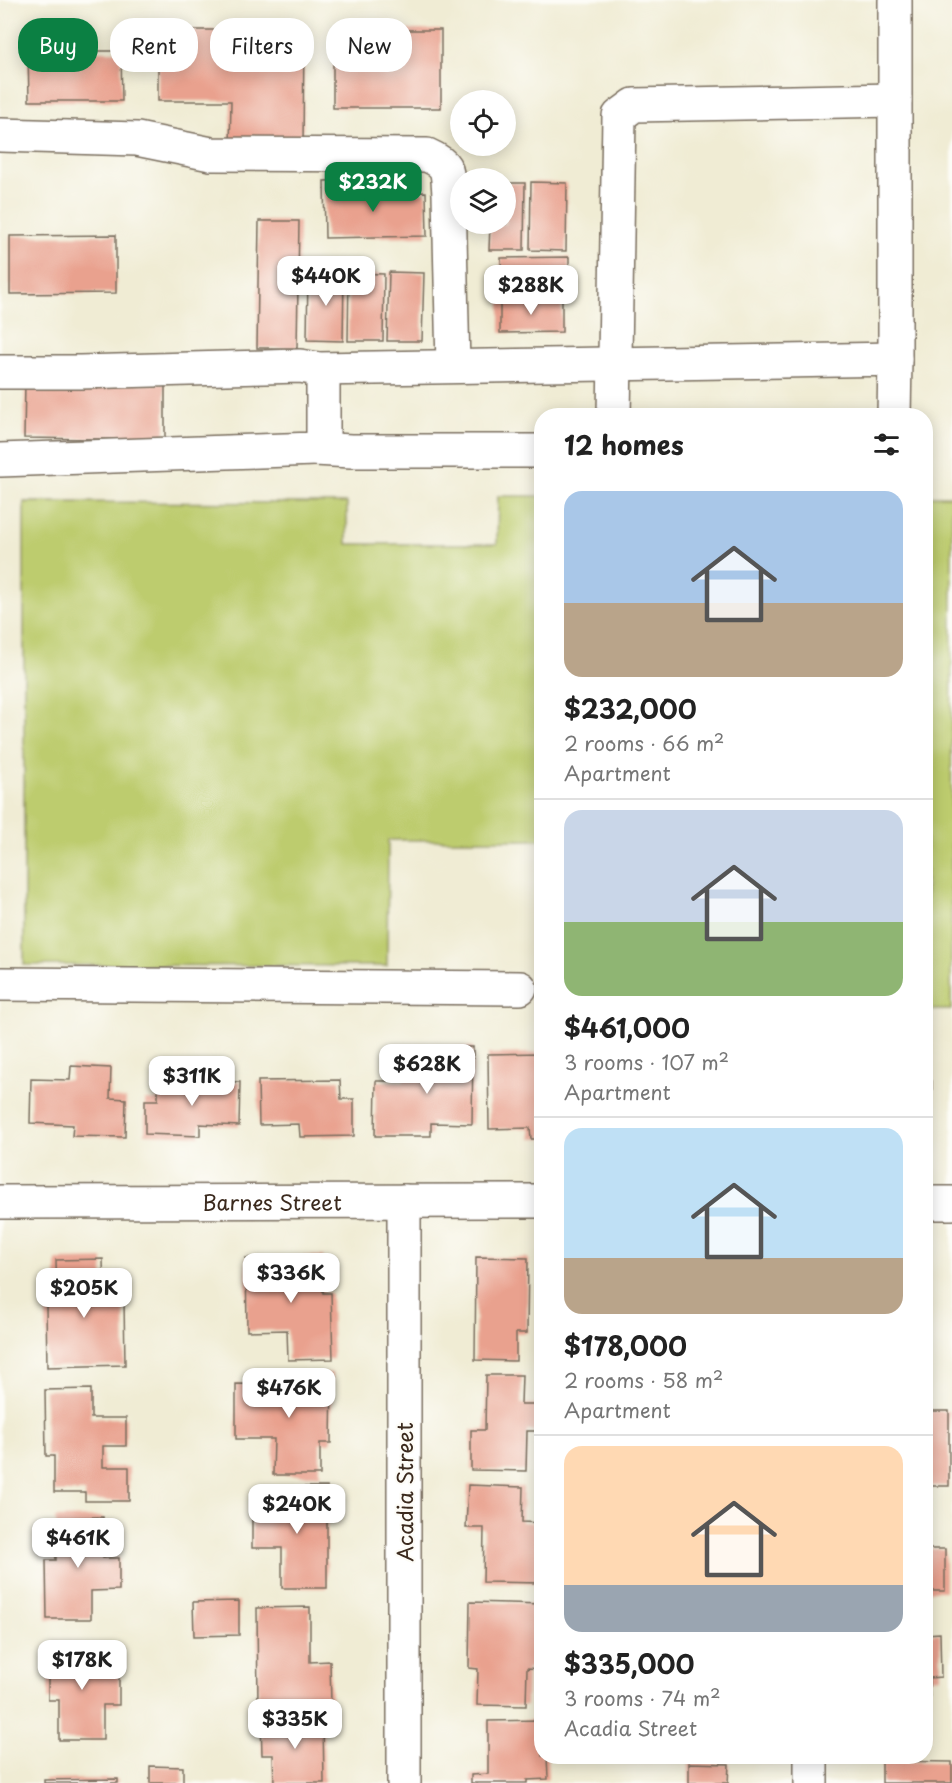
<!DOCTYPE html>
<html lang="en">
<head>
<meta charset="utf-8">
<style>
  :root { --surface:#fff; --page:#f2f2f2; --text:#222; --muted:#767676; --line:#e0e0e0; --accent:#0b8043 }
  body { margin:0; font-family:"Playpen Sans",sans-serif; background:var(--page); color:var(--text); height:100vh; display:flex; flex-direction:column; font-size:22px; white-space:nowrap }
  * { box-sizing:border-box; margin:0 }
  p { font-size:20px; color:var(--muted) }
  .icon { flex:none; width:33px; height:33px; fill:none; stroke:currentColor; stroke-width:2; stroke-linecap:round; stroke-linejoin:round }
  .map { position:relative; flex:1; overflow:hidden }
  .drawer { position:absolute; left:534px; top:408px; width:399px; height:1356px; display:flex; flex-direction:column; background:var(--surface); border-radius:24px; box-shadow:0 3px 15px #0003 }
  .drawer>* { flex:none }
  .banner { position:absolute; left:18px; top:18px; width:426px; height:54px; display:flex; gap:12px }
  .controls { position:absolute; left:450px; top:90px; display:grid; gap:12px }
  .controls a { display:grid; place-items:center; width:66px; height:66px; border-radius:50%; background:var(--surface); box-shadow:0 3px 15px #0003; font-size:30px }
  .price { position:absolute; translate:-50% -51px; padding:0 14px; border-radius:12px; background:#fff; color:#222; font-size:20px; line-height:39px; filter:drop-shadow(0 2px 3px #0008) }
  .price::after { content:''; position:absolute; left:50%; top:36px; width:18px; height:14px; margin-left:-9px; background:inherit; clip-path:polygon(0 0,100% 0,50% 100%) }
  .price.active { background:var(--accent); color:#fff }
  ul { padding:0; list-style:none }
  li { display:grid; align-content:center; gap:12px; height:318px; padding:0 30px }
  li+li { border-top:2px solid var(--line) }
  li span { display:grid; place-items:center; height:186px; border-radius:18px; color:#555 }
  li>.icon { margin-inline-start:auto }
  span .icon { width:108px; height:108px; fill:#fffc; stroke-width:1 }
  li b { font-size:26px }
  h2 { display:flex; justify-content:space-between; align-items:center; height:72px; padding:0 30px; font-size:26px }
  .chip { padding:0 21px; border-radius:24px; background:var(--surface); box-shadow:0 3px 15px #0003; font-size:21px; line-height:54px }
  .chip.active { background:var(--accent); color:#fff }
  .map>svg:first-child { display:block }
  .green { fill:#bdcc6e; stroke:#7c7b46; stroke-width:1.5 }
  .building { fill:#e9a18e }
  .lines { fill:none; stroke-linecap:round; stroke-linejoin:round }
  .minor-casing { stroke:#7a6e5e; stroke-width:36 }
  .minor { stroke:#fff; stroke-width:33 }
  .labels { text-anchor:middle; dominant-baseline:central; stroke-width:4.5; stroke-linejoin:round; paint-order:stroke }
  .street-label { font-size:21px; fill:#3b2a1e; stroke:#fdfcf7 }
</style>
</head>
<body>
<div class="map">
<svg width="952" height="1783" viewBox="0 0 952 1783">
  <rect width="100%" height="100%" fill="#fdfcf7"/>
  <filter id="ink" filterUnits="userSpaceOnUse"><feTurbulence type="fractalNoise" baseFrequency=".0167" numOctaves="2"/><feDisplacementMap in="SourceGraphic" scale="12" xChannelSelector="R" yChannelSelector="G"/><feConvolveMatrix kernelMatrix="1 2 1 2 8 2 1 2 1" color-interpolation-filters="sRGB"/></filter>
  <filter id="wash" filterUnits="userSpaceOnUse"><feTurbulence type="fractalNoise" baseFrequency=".008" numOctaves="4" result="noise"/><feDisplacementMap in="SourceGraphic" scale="24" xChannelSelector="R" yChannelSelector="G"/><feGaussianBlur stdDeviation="1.35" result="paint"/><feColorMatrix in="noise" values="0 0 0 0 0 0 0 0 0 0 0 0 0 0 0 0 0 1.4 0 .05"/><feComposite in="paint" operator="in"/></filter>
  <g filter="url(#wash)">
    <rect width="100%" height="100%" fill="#f0ecd4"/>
    <!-- green -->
    <g class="green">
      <polygon points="498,496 541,496 541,840 388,840 387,966 24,965 24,502 347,503 347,544 497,544"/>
      <polygon points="926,496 952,496 951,1010 926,1010"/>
    </g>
    <g id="blocks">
      <!-- building -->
      <g class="building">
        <polygon points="158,30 304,30 303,148 230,148 231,101 158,101"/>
        <rect x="333" y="30" width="108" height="78"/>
        <polygon points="28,51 121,51 122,101 29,101"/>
        <polygon points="352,180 353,194 426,192 427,236 325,238 324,181"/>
        <polygon points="531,182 567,183 566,251 530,250"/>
        <polygon points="506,183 525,183 524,250 489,250 490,224 506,224"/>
        <polygon points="259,221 299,221 297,348 257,348"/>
        <polygon points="116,235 116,293 10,294 10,236"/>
        <polygon points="569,257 569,293 502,293 501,258"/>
        <polygon points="389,272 424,273 422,341 387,341"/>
        <polygon points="308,273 344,273 343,341 307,340"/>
        <polygon points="349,273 384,274 383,341 348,341"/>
        <polygon points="562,298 562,332 500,333 500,299"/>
        <polygon points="25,382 165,384 165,440 24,438"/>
        <polygon points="439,1047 473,1047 472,1124 431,1123 431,1136 375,1136 376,1081 404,1081 404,1059 439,1060"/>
        <polygon points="542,1053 542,1139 531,1139 530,1128 489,1129 488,1054"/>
        <polygon points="71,1066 111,1068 110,1098 126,1099 125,1137 72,1136 73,1125 30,1123 31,1079 70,1080"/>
        <polygon points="158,1080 240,1082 239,1126 200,1124 200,1136 145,1134 145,1100 158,1100"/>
        <polygon points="340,1080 341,1099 354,1099 354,1136 300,1137 299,1124 259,1125 258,1081"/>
        <rect x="926" y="1081" width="6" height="43"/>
        <polygon points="323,1256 323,1293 331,1293 333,1359 288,1360 287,1330 247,1331 246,1258"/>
        <polygon points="476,1257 528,1258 527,1333 516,1333 516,1361 475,1360"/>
        <polygon points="103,1259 104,1302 124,1301 125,1365 47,1367 46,1306 57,1306 56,1260"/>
        <polygon points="281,1373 332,1373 331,1443 320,1443 320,1475 273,1475 274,1439 236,1439 236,1384 281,1385"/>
        <polygon points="486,1375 522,1375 521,1404 541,1404 541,1431 527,1431 526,1471 471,1470 471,1430 485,1430"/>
        <polygon points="91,1389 91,1418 126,1418 126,1446 103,1446 103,1467 129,1467 129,1501 85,1501 85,1492 54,1492 54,1456 46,1456 45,1390"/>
        <rect x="926" y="1411" width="23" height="75"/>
        <polygon points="468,1485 523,1487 522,1522 542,1523 541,1583 483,1582 484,1528 466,1528"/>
        <polygon points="274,1487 327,1487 327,1588 282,1588 282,1548 252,1548 252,1516 274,1516"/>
        <polygon points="926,1510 929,1510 929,1549 945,1549 945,1591 926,1591"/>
        <polygon points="103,1517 103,1558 119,1558 119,1590 91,1591 91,1619 47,1619 46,1560 56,1560 55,1518"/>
        <polygon points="239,1601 239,1635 194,1636 193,1602"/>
        <polygon points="470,1602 542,1604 542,1669 527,1668 526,1706 477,1705 478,1669 469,1668"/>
        <polygon points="310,1607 310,1662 330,1661 331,1705 258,1706 257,1608"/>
        <polygon points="940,1633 941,1677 929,1678 931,1736 926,1736 926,1634"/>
        <polygon points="48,1646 84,1646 84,1659 119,1659 119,1705 103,1705 103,1740 59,1740 59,1700 48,1700"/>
        <polygon points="323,1720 324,1783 274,1783 273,1755 262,1755 261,1721"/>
        <polygon points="542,1720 542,1756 547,1756 548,1779 527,1780 527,1783 471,1783 471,1775 488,1774 488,1721"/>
        <polygon points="882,1761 952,1762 952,1783 882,1783"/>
        <polygon points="689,1763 729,1764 728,1783 689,1783"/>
        <polygon points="150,1766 183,1767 183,1783 150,1783"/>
        <polygon points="118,1779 118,1783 44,1783 44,1780"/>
      </g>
    </g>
  </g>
  <g filter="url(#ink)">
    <use href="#blocks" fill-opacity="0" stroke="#7a6e5e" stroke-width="1.5"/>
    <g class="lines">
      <defs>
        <g id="minor">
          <path d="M0 135 137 139 211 154 427 155C450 165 447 171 449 194L453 366"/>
          <polyline points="895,359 895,0"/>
          <polyline points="318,369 895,359 894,416"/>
          <polyline points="0,372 80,372 300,366 318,369 323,377 323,441 315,449 0,460"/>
          <polyline points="614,416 619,116 634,105 895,100"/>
          <polyline points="315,449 351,451 542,451"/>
          <polyline points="0,984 520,988"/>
          <path id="s1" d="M0 1202 542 1201"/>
          <polyline points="926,1203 952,1203"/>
          <polyline points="811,1756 811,1783"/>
          <polyline points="404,1783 404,1201"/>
        </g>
      </defs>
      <!-- minor casing -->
      <use href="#minor" class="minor-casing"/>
      <!-- minor -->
      <use href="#minor" class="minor"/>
    </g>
  </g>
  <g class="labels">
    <!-- street labels -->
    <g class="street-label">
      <text stroke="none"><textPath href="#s1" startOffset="272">Barnes Street</textPath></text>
      <text transform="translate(404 1492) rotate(-90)">Acadia Street</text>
    </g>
  </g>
</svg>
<div class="controls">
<a><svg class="icon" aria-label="locate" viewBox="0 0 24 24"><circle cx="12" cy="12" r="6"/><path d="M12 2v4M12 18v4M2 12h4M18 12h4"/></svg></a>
<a><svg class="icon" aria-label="layers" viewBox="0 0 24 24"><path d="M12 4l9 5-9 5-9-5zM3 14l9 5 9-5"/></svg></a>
</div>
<b class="price active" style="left:373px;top:213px">$232K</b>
<b class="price" style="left:326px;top:307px">$440K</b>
<b class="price" style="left:531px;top:316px">$288K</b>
<b class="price" style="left:427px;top:1095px">$628K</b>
<b class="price" style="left:192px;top:1107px">$311K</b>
<b class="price" style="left:291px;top:1304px">$336K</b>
<b class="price" style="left:84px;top:1319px">$205K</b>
<b class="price" style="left:289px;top:1419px">$476K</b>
<b class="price" style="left:297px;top:1535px">$240K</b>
<b class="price" style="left:78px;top:1569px">$461K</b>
<b class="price" style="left:82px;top:1691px">$178K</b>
<b class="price" style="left:295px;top:1750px">$335K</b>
<div class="banner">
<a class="chip active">Buy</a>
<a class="chip">Rent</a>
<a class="chip">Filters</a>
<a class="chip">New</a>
</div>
<section class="drawer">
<h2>12 homes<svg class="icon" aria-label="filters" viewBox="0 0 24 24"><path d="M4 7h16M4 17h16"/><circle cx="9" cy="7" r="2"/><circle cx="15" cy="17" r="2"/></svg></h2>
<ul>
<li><span style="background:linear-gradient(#a9c7e8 60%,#b9a48a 0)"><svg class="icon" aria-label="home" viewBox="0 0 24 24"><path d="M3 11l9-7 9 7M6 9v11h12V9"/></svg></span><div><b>$232,000</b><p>2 rooms · 66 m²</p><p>Apartment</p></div></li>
<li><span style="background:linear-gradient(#c9d6e8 60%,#8fb573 0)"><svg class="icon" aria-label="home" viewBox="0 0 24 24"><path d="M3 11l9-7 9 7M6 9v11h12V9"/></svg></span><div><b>$461,000</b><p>3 rooms · 107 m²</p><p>Apartment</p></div></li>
<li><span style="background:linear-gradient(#bfe0f5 70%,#b9a48a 0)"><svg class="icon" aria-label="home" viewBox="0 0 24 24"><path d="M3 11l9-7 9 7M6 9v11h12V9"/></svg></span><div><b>$178,000</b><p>2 rooms · 58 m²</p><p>Apartment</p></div></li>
<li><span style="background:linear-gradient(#ffd9b3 75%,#9aa5b1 0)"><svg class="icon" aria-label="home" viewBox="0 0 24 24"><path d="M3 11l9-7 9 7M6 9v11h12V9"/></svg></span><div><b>$335,000</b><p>3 rooms · 74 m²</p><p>Acadia Street</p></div></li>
</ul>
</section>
</div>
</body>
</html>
